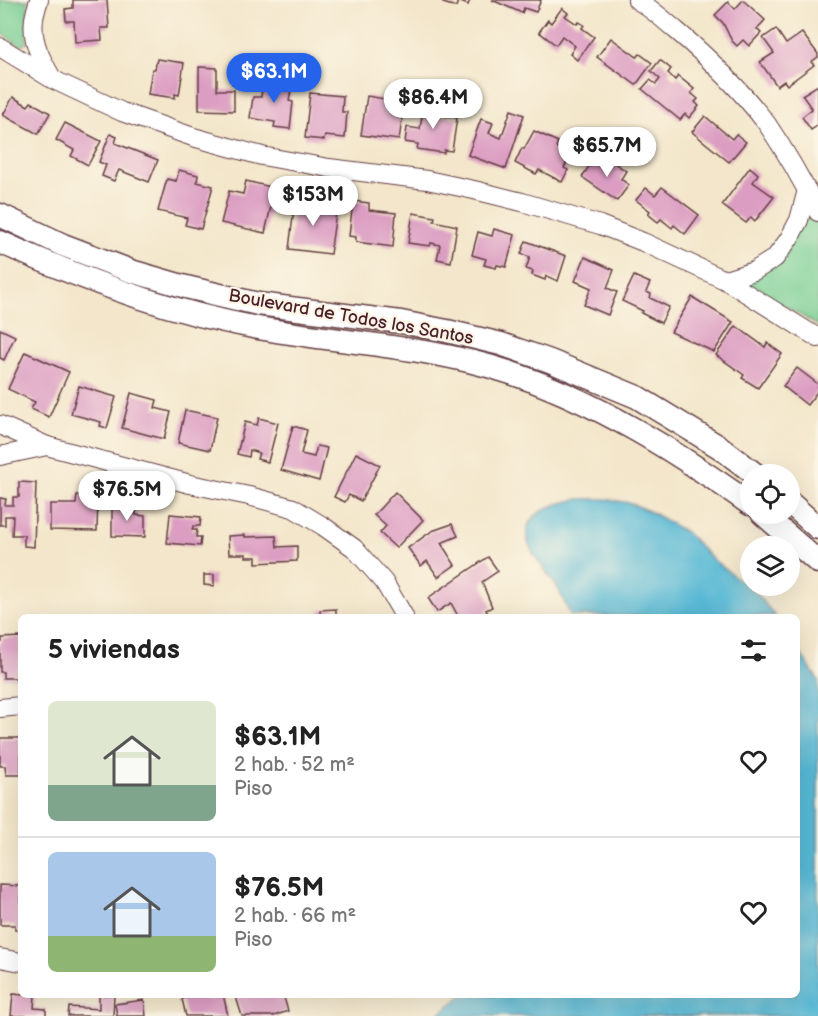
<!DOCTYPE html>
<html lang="es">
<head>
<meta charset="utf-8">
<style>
  :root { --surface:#fff; --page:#f6f6f6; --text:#222; --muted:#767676; --line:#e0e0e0; --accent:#2563eb }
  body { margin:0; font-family:"Balsamiq Sans",sans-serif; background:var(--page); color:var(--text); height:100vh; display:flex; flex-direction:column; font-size:22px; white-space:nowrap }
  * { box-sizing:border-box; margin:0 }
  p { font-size:20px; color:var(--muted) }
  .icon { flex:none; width:33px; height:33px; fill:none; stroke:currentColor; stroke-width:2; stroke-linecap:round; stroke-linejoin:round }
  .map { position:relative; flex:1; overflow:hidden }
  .sheet { position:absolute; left:18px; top:614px; width:782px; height:384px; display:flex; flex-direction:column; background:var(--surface); border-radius:9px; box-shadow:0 6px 24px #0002 }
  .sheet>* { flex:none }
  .fabs { position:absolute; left:740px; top:464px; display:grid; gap:12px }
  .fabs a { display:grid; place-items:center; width:60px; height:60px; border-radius:50%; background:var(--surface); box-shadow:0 6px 24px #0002; font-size:30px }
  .price { position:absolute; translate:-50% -51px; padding:0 14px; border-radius:21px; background:#fff; color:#222; font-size:20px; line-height:39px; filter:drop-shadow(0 2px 3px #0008) }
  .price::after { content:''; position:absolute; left:50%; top:36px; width:18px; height:14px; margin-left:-9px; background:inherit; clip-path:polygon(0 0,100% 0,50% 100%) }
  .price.current { background:var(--accent); color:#fff }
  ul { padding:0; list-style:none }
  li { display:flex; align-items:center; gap:18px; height:150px; padding:0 30px }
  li+li { border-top:2px solid var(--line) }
  li span { display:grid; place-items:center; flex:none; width:168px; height:120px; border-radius:9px; color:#555 }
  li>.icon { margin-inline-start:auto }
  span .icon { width:72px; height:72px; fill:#fffc; stroke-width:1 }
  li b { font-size:26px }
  h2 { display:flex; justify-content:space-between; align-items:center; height:72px; padding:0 30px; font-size:26px }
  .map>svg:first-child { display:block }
  .green { fill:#76cd93; stroke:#60765f; stroke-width:1.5 }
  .water { fill:#56b8d4; stroke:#506c80; stroke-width:1.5 }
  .building { fill:#dc9dc2 }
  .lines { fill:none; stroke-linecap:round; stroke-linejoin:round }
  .minor-casing { stroke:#633d43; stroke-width:20 }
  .tertiary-casing { stroke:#633d43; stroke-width:25 }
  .minor { stroke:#fff; stroke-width:18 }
  .tertiary { stroke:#fff; stroke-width:22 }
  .labels { text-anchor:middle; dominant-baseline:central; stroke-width:4.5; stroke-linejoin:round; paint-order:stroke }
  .street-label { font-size:18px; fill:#4a1f2b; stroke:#fcf5e5 }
</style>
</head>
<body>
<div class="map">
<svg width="818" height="1016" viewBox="0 0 818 1016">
  <rect width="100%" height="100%" fill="#fcf5e5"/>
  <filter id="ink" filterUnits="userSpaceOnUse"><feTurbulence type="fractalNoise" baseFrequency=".0167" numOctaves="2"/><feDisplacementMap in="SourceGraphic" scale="12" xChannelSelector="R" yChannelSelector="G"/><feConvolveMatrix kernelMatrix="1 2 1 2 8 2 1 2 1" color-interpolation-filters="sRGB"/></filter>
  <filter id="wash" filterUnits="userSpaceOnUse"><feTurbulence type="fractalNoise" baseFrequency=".008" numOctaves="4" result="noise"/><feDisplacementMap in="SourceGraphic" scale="24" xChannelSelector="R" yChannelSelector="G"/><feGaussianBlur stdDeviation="1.35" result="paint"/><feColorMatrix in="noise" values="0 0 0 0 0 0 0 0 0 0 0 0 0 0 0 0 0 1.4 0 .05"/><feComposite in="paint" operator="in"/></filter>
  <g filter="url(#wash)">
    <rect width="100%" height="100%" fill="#f3e6ca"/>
    <!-- green -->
    <g class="green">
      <polygon points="0,0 28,0 27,43 20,46 0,32"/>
      <polygon points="807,218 817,219 818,221 818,326 750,285 750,277"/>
    </g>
    <!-- water -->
    <g class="water">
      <path d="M578 499H604L630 503 651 512 687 533 711 558 758 595 775 616H571C566 607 562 596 557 587 549 574 537 562 531 549 514 515 553 504 578 499Z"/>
      <polygon points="797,648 818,680 818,1016 436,1016 463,995 796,994"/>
    </g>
    <g id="blocks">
      <!-- building -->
      <g class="building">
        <polygon points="73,0 107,0 109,28 101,28 102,40 75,42 74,21 66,21 65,9 73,8"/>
        <polygon points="444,0 470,0 468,5 458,1 456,7 443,3"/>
        <polygon points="492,0 541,0 536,12 524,8 522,13"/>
        <polygon points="743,0 765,20 757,29 761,33 749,46 743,40 737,46 732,41 723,23 715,15 728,2 735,9"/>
        <polygon points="562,8 568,13 565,16 577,24 579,22 584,25 582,28 594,37 577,60 570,54 575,46 562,36 556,45 539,32 548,20 551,23"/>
        <polygon points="776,29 786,44 802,33 818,54 818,57 811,62 814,65 787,85 784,81 777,86 760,62 774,53 763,38"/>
        <polygon points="611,38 637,57 640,54 652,63 636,85 597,57"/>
        <polygon points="157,59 184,63 179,95 175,94 175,98 148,94 152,69 155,69"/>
        <polygon points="660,60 671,69 668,73 675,80 678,76 694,89 691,93 698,99 695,102 699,106 689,118 685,114 680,120 642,89 650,80 656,84 660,79 651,71"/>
        <polygon points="199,67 217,68 217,90 234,90 234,111 199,110"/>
        <polygon points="263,80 292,84 289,101 293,102 290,129 274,127 275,122 250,118 253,97 261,97"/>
        <polygon points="818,85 818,125 811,130 802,117 812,109 802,95"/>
        <polygon points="392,90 408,92 406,106 404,106 399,140 361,135 367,96 391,100"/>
        <polygon points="310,93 343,96 342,112 347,112 345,138 325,136 324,140 305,138"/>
        <polygon points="13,97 28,106 31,102 50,113 38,134 3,115"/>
        <polygon points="425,98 439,100 437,115 457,118 452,151 444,150 444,153 417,149 418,144 405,142 407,127 420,129"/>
        <polygon points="511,110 524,115 506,169 468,155 481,119 493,123 489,133 501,138"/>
        <polygon points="705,116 732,139 736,134 746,142 729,162 692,132"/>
        <polygon points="65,123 101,141 88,165 71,156 74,150 56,140"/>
        <polygon points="534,131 558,142 556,147 571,154 564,168 568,170 562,182 539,170 536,174 515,163 522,148 524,149"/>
        <polygon points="110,134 117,137 115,143 158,160 149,182 119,170 114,181 102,176 106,165 99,162"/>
        <polygon points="607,158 626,171 621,179 629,185 617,201 582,177 593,160 601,166"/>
        <polygon points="750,167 758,174 753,182 774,197 755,221 751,217 746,223 722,205"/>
        <polygon points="179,170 198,175 197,182 213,186 201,229 185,225 187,218 158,211 167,179 176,181"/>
        <polygon points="246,181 275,188 265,233 221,223 229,191 243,194"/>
        <polygon points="662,187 699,215 685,234 674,225 672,228 661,219 658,222 648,214 650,211 636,200 646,188 655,195"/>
        <polygon points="295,200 337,206 330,254 289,249"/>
        <polygon points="353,201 369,203 369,210 396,213 393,247 356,242 356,237 349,236"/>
        <polygon points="413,213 435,217 434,221 457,226 451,262 437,259 440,245 431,243 430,246 408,243"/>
        <polygon points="494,229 515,235 506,267 497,265 496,268 484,265 486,259 472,255 478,232 492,236"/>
        <polygon points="526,241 566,256 558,281 546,276 545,280 532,275 533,271 526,269 530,257 521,254"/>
        <polygon points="585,257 614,270 607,288 617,292 608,315 584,305 591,288 575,281"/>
        <polygon points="634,276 650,283 646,292 651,294 650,298 669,307 661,323 641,313 643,311 622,301"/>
        <polygon points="692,297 733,322 714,352 671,332"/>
        <polygon points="736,326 765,347 767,343 782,354 758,388 742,378 744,375 716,355"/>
        <polygon points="0,329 15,336 4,360 0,358"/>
        <polygon points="25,352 69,372 49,417 31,409 35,402 8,389"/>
        <polygon points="797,368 818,384 818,391 807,405 783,386"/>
        <polygon points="79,386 116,397 107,428 100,426 101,422 71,414"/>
        <polygon points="131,393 157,400 155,408 171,412 164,439 122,428"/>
        <polygon points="185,410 217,417 210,450 178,443"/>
        <polygon points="259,418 278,423 268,462 257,459 259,453 250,450 249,457 237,454 245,422 257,425"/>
        <polygon points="293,426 307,430 301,454 314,457 317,446 327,448 319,481 281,470"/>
        <polygon points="356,453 380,465 361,501 349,495 345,502 334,497"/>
        <polygon points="19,482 36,483 34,547 24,546 24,535 12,535 13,516 5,516 5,525 0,525 0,498 6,499 5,505 13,505 13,497 19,497"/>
        <polygon points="395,492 423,520 396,548 380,533 386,526 374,515"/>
        <polygon points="77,495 98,495 97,531 50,530 50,504 76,504"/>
        <polygon points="112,502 127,503 127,511 136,511 136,515 145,516 145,537 112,536"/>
        <polygon points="170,514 201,517 200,526 193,526 192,530 197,530 196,537 201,537 200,546 167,543"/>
        <polygon points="452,524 458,536 441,543 455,565 438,577 427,561 421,566 408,548 432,531"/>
        <polygon points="245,535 245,537 276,536 277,547 297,546 297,561 256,563 256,557 246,557 246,554 229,554 228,536"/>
        <polygon points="488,557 498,571 482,582 492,607 486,610 489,616 458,616 451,603 437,612 428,598"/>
        <polygon points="204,575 214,575 214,586 204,585"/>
        <polygon points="336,609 336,616 320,616 320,610"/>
        <polygon points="21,637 21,678 3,678 3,672 0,672 0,642 2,642 2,638"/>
        <polygon points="0,738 21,738 21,775 6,775 5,766 0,766"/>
        <polygon points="0,885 21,886 21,931 15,930 15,925 0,925"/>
        <polygon points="13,994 35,996 34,1008 46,1009 46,1016 11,1016"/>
        <polygon points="190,994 223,994 228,1016 186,1016 182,999 191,997"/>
        <polygon points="235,994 283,994 288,1011 274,1016 242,1016"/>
        <polygon points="99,995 114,995 113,1016 68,1016 69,1007 99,1009"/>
        <polygon points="144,1000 146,1016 117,1016 115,1004"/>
      </g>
    </g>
  </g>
  <g filter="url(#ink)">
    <use href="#blocks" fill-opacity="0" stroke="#633d43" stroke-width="1.5"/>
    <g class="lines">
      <defs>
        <g id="minor">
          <path d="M39 0C37 6 35 13 34 19 31 41 41 59 52 78"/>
          <path d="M637 0C652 9 664 20 677 31 710 59 741 90 767 124 786 152 803 182 818 212"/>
          <polyline points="0,47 52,79 122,112 193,137 262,156 329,168 427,180 474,190 522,202 600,225 643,242 725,280 818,338"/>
          <polyline points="725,280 754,271 775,258 789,239 799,220 807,190"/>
          <polyline points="0,425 47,446"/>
          <polyline points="0,456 47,446 190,484 249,496 293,508 323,526 354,548 384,582 404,616"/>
          <polyline points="0,708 21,706"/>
          <polyline points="0,958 21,962"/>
        </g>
        <g id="tertiary">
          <polyline points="0,215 63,245 131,271 186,287 258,304 401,322 447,331 501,344 550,361 637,397 721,448 755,474"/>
          <path d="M0 242C81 279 166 311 253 327 338 343 425 345 508 372 596 401 675 451 750 504"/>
          <polyline points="789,502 818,528"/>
          <polyline points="762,513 818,562"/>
        </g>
      </defs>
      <!-- minor casing -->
      <use href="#minor" class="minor-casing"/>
      <!-- tertiary casing -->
      <use href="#tertiary" class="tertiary-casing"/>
      <!-- minor -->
      <use href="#minor" class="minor"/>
      <!-- tertiary -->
      <use href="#tertiary" class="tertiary"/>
    </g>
  </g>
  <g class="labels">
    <!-- street labels -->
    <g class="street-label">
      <text transform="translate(351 317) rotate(10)">Boulevard de Todos los Santos</text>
    </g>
  </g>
</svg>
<div class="fabs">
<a><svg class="icon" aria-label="locate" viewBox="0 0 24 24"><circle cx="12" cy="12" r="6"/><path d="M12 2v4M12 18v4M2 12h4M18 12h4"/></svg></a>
<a><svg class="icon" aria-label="layers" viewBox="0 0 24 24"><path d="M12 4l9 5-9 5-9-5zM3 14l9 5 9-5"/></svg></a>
</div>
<b class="price current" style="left:274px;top:104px">$63.1M</b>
<b class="price" style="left:433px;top:130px">$86.4M</b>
<b class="price" style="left:607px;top:178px">$65.7M</b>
<b class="price" style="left:313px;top:227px">$153M</b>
<b class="price" style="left:127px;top:522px">$76.5M</b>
<section class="sheet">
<h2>5 viviendas<svg class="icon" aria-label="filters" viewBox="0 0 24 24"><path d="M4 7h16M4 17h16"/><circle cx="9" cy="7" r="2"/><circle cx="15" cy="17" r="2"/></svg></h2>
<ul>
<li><span style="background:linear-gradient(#dfe7d0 70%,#7fa58c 0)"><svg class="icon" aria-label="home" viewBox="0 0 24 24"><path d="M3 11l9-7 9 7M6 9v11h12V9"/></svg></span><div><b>$63.1M</b><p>2 hab. · 52 m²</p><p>Piso</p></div><svg class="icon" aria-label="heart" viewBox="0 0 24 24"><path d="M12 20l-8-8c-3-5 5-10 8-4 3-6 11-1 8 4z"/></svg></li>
<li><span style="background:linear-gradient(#a9c7e8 70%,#8fb573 0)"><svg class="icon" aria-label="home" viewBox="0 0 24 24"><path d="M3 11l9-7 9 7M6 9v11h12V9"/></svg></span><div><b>$76.5M</b><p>2 hab. · 66 m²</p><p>Piso</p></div><svg class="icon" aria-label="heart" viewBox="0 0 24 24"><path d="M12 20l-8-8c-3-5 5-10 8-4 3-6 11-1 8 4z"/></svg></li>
</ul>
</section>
</div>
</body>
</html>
